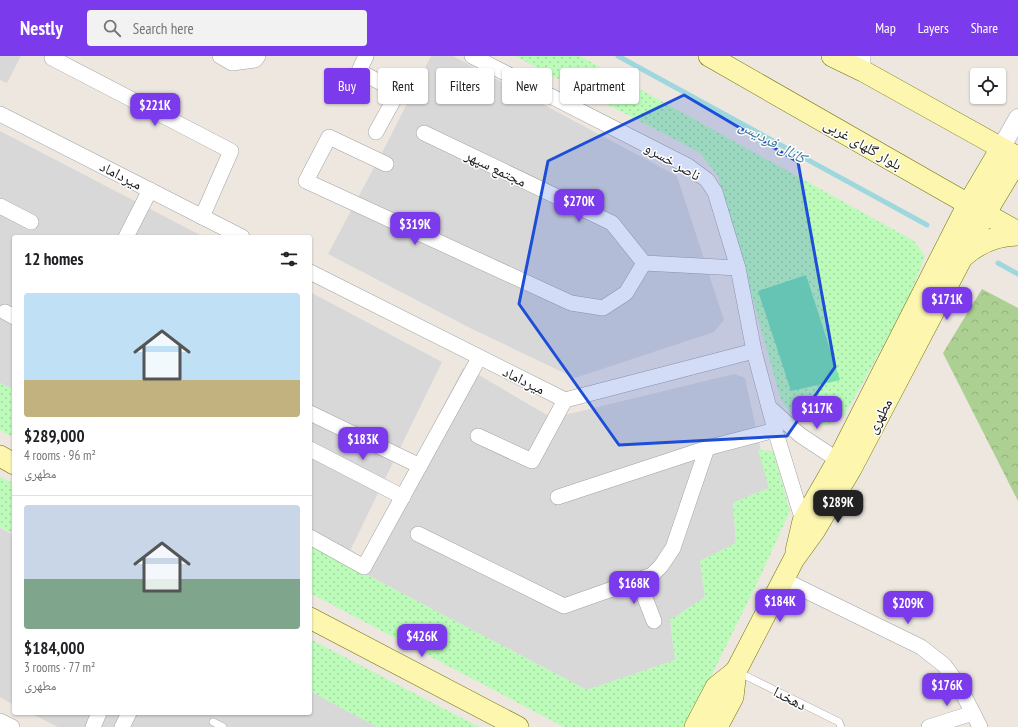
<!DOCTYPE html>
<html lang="en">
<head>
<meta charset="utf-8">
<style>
  :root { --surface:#fff; --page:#f2f2f2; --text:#202124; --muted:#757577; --line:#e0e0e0; --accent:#7c3aed }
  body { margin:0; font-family:"PT Sans Narrow","Noto Naskh Arabic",sans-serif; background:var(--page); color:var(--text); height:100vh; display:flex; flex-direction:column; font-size:15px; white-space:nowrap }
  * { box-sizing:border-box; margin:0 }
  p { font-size:13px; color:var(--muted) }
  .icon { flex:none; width:22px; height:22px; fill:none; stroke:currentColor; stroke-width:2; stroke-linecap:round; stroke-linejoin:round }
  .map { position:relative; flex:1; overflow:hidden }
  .details { position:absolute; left:12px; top:179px; width:300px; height:480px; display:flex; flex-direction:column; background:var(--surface); border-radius:4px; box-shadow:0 1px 3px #0004 }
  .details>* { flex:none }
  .top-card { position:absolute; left:324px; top:12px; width:380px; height:36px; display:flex; gap:8px }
  .tools { position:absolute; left:970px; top:12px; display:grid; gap:8px }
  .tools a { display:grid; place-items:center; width:36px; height:36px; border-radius:4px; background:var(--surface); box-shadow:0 1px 3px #0004; font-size:20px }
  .price { position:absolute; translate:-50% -34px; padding:0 9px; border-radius:8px; background:var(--accent); color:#fff; font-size:13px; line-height:26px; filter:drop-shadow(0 1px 2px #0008) }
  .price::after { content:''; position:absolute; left:50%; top:24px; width:12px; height:9px; margin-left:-6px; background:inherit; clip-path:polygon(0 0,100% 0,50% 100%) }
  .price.active { background:#222; color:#fff }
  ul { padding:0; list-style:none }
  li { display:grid; align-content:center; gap:8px; height:212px; padding:0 12px }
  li+li { border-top:1px solid var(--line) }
  li span { display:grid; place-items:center; height:124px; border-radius:4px; color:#555 }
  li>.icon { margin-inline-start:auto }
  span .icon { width:72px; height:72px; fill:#fffc; stroke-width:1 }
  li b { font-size:17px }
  h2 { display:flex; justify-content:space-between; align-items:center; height:48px; padding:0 12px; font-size:17px }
  .tag { padding:0 14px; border-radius:4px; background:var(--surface); box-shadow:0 1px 3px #0004; font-size:14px; line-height:36px }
  .tag.active { background:var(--accent); color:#fff }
  header { display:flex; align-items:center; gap:24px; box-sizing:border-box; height:56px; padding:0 20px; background:var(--accent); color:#fff }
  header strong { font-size:19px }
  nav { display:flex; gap:22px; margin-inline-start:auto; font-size:14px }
  .search { width:280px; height:36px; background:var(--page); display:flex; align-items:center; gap:10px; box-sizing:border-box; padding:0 14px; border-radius:4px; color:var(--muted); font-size:15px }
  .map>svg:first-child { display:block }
  .residential { fill:#d9d8d8 }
  .forest { fill:url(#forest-crowns) }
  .park { fill:url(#park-dots) }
  .pitch { fill:#79e1ac }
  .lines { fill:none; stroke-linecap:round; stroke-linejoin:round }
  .stream { stroke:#9ed7dd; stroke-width:5 }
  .service-casing { stroke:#a2a2a2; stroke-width:8 }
  .minor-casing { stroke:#a2a2a2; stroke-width:16 }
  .tertiary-casing { stroke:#a2a2a2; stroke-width:19 }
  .secondary-casing { stroke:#747200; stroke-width:22 }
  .service { stroke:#fff; stroke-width:7 }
  .minor { stroke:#fff; stroke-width:15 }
  .tertiary { stroke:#fff; stroke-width:18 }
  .secondary { stroke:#fcf6af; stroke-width:21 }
  .marked { fill:#1d4ed8; fill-opacity:0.2; stroke:#1d4ed8; stroke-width:3; stroke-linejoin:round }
  .labels { text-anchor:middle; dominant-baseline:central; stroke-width:3; stroke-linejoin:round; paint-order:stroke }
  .street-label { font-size:15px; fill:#1b1b1b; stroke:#fff }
  .water-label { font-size:16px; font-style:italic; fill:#407a9d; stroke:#fff }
</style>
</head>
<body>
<header>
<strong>Nestly</strong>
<div class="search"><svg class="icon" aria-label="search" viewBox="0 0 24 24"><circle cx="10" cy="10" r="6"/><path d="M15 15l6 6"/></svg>Search here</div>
<nav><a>Map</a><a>Layers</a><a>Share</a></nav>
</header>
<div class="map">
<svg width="1018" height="671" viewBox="0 0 1018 671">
  <defs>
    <pattern id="forest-crowns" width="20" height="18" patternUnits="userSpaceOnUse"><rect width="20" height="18" fill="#accf92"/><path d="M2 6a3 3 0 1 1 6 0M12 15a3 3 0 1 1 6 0" fill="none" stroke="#93b17d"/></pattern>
    <pattern id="park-dots" width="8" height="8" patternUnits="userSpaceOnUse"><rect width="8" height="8" fill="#bcfbb9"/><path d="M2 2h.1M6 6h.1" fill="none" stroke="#a1d79e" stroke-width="1.8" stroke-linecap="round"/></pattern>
  </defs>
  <rect width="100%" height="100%" fill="#ede7e0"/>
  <!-- residential -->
  <g class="residential">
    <polygon points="0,0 21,0 7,27 0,24"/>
    <polygon points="431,0 453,0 677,120 724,264 714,276 575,322 472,273 328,198 387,87"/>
    <polygon points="0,75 204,181 14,181 14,334 0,327"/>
    <polygon points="310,236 442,306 344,507 310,489"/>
    <polygon points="463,312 477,318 552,362 734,318 745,322 769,432 733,447 736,487 700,505 705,541 670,564 675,604 587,634 358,514"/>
    <polygon points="0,472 14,479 14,649 0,641"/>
    <polygon points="310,635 377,671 58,671 30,657 310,657"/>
  </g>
  <!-- forest -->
  <polygon class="forest" points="982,233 1018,252 1018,445 943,297"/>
  <!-- park -->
  <g class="park">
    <polygon points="515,0 580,0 914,185 925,200 906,249 844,360 826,369 796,364 781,344 718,120 699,96"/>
    <polygon points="0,327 14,334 14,382 0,374"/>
    <polygon points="758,394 773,395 790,455 757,527 692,659 684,671 564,671 310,537 310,489 587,634 675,604 670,564 705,541 700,505 736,487 733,447 769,432"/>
    <polygon points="0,421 14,428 14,478 0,471"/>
    <polygon points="310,583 479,671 377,671 310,635"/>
  </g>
  <!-- pitch -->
  <polygon class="pitch" points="806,219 840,324 791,335 758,235"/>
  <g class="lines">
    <!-- stream -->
    <g class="stream">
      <polyline points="618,0 927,169"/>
      <polyline points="998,207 1018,218"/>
    </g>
    <defs>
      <g id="service">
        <polyline points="738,616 839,666 841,671"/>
        <polyline points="213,666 223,671"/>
      </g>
      <g id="minor">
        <polyline points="220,0 232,7 255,4 258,0"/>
        <polyline points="366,0 359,15 398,36 376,76"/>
        <polyline points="472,0 688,110 707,124 715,136 738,212 754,295 775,374 803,465 808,469"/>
        <polyline points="863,0 863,15"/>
        <polyline points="52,2 231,95 202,161"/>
        <polyline points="0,58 242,181"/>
        <polyline points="424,77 612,167 644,207 738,212"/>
        <polyline points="386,108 329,81 306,125 571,247 603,252 626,237 644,207"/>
        <polyline points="0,150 31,166"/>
        <polyline points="126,181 150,134"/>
        <polyline points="310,216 565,344 754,295"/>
        <polyline points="5,256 14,261"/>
        <polyline points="770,352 800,379 847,410"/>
        <polyline points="310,357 420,410"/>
        <polyline points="478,380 532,405 565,344"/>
        <polyline points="310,393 403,441"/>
        <polyline points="558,441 707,392 775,374"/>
        <polyline points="418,478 564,550 652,519 661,510 673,492 707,392"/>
        <polyline points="310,481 364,511 479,302"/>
        <polyline points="638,524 654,565"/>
        <polyline points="784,524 921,591 944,609 958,628 980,671"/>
        <polyline points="0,665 12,671"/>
        <polyline points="93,671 99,657"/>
        <polyline points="122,671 129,657"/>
        <polyline points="929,671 973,657"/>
      </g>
      <polyline id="tertiary" points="1001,92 1018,62"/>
      <g id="secondary">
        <polyline points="709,0 968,148 1018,176"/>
        <polyline points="832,0 863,15 1014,99"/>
        <path d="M964 200C980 186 997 179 1018 179"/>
        <polyline points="0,400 14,408"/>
        <polyline points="796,495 803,465 838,404 968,148 1001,92"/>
        <polyline points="310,562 518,671"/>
        <polyline points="695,671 716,631 736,615"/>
        <polyline points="717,671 733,641 736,615 794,503 815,474 851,413 985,158 1018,103"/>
      </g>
    </defs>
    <!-- service casing -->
    <use href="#service" class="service-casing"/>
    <!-- minor casing -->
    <use href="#minor" class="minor-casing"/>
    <!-- tertiary casing -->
    <use href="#tertiary" class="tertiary-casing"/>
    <!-- secondary casing -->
    <use href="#secondary" class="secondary-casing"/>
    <!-- service -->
    <use href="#service" class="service"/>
    <!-- minor -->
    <use href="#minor" class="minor"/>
    <!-- tertiary -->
    <use href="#tertiary" class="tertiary"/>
    <!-- secondary -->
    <use href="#secondary" class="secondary"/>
  </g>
  <!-- marked area -->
  <path class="marked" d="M684 39 798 106 835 311 787 380 619 389 519 248 548 105Z"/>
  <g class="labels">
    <!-- street labels -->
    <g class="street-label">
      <text transform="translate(863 88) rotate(30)">بلوار گلهای غربی</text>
      <text transform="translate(673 105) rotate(30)">ناصر خسرو</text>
      <text transform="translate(496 112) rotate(26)">مجتمع سپهر</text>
      <text transform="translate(121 119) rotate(27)">میرداماد</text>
      <text transform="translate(524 324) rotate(26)">میرداماد</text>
      <text transform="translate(879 360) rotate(-62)">مطهری</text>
      <text transform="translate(790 642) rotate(27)">دهخدا</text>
    </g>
    <!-- water labels -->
    <g class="water-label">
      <text transform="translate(773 85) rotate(29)">کانال فردیس</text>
    </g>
  </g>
</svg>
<div class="tools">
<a><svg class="icon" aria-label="locate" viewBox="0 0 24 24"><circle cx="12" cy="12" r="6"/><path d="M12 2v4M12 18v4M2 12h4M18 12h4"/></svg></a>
</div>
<b class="price" style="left:155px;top:71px">$221K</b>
<b class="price" style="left:579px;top:167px">$270K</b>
<b class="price" style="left:415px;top:190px">$319K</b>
<b class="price" style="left:947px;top:265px">$171K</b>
<b class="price" style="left:817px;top:374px">$117K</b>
<b class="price" style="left:363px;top:405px">$183K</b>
<b class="price active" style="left:838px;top:468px">$289K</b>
<b class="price" style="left:634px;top:549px">$168K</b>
<b class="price" style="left:780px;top:567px">$184K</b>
<b class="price" style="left:908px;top:569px">$209K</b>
<b class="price" style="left:422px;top:602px">$426K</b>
<b class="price" style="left:947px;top:651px">$176K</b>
<div class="top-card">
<a class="tag active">Buy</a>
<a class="tag">Rent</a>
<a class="tag">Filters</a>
<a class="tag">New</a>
<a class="tag">Apartment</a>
</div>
<section class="details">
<h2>12 homes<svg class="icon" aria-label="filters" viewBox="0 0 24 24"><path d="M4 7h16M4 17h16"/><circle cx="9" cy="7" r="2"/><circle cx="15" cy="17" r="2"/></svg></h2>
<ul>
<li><span style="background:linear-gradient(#bfe0f5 70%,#c2b280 0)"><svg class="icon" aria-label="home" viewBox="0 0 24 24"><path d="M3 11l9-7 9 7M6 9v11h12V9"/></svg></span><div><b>$289,000</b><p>4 rooms · 96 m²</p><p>مطهری</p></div></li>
<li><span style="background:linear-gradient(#c9d6e8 60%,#7fa58c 0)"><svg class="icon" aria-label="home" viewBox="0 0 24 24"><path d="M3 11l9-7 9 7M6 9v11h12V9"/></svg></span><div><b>$184,000</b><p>3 rooms · 77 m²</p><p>مطهری</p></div></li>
</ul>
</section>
</div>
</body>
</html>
